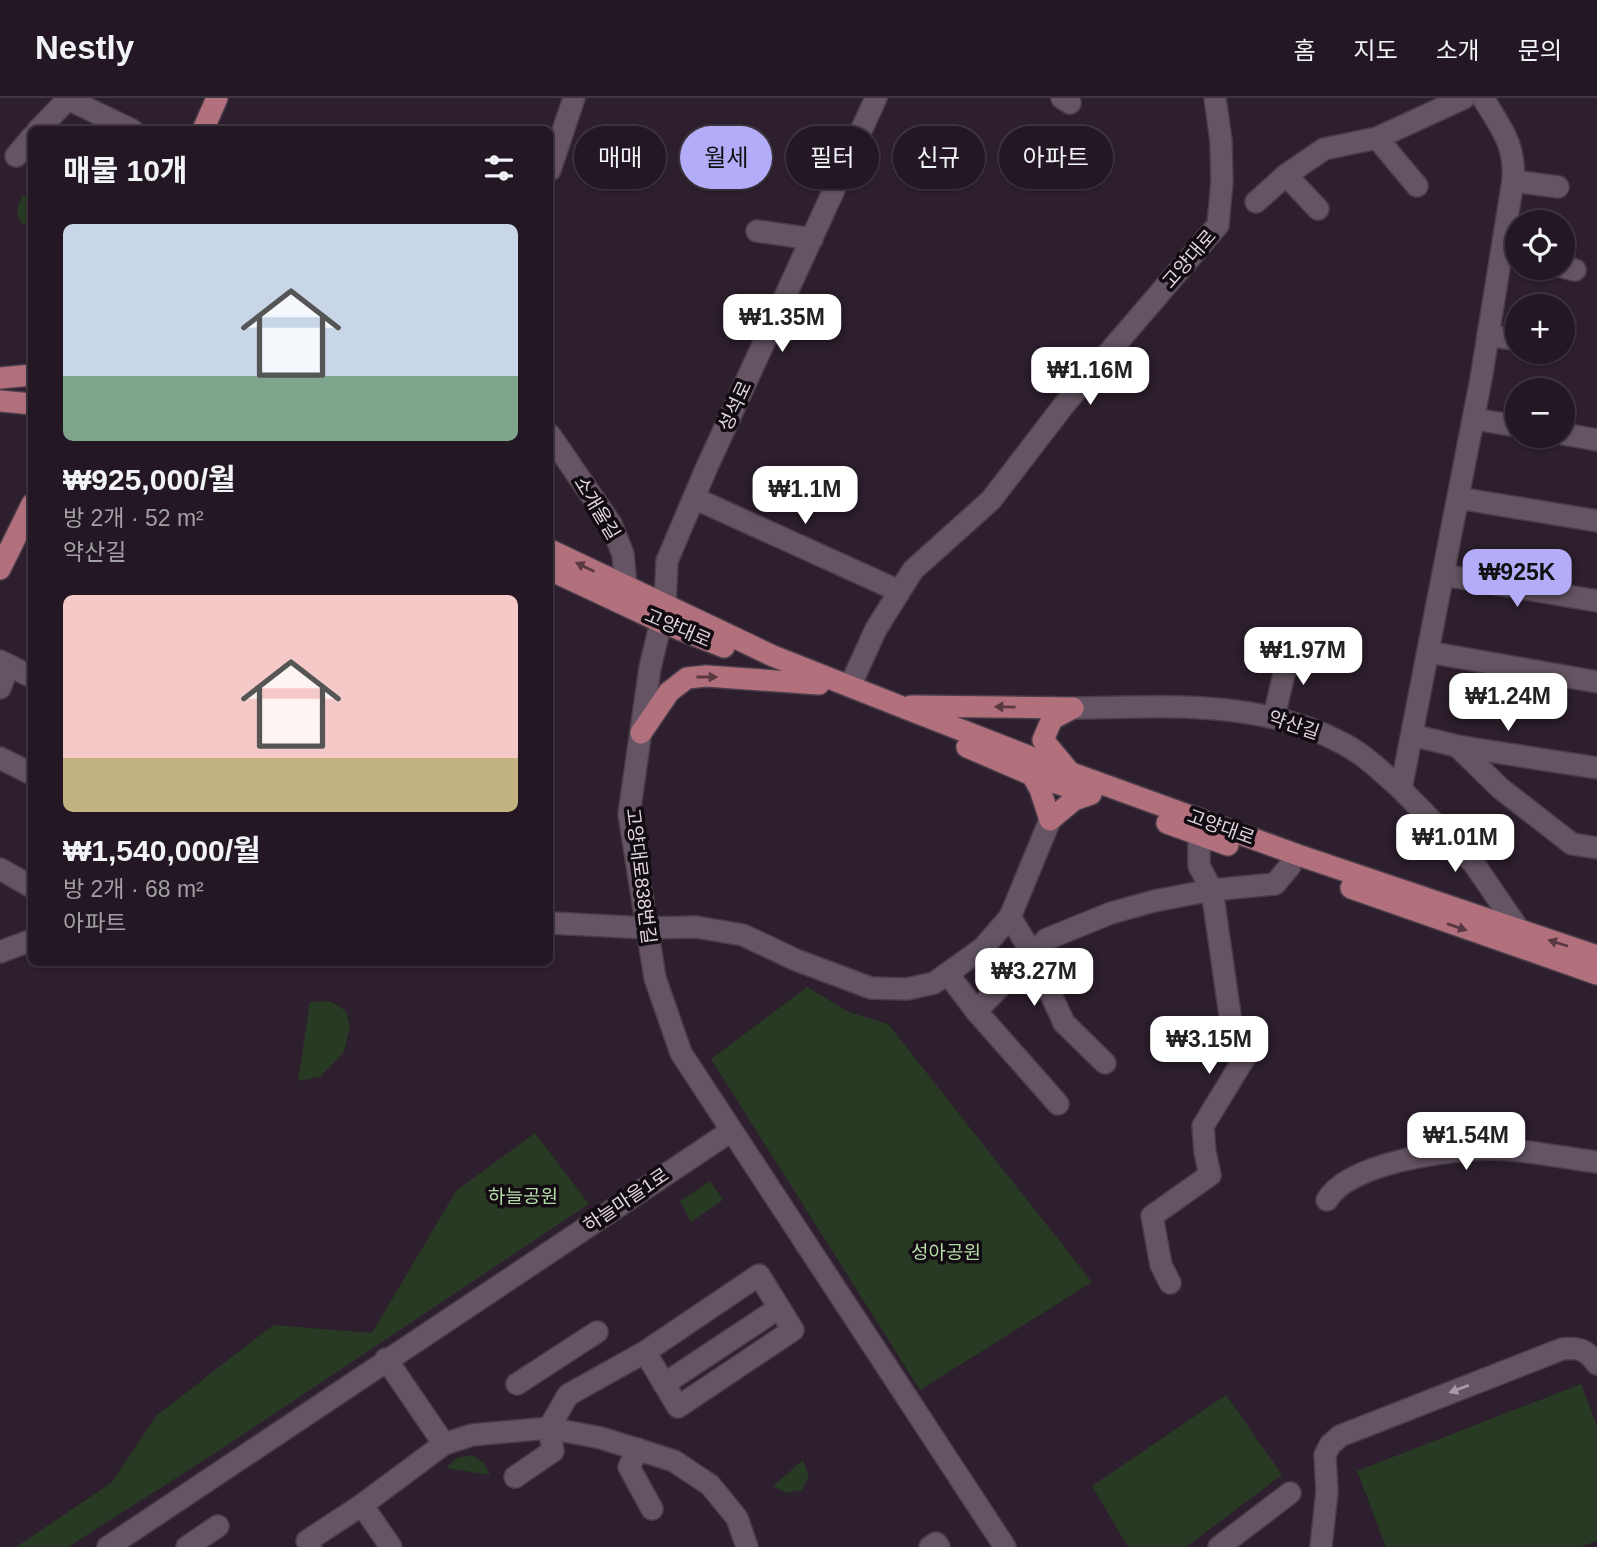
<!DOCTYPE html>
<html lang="ko">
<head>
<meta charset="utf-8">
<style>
  :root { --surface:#221722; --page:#2a202a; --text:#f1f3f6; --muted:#a29fa5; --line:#3f3640; --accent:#b3adf9 }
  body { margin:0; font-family:Arial,"Noto Sans KR",sans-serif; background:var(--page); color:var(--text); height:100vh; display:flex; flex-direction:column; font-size:26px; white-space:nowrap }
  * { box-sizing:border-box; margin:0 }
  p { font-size:23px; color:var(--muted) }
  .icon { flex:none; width:38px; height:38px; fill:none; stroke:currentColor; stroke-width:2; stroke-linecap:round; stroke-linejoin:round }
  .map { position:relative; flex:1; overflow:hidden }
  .panel { position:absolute; left:28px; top:28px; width:525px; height:840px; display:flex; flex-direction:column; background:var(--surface); border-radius:10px; box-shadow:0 2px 5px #0004,0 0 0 2px var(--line) }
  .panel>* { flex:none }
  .hud { position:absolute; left:574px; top:28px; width:665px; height:63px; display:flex; gap:14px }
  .fabs { position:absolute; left:1505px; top:112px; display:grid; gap:14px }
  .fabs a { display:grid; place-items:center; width:70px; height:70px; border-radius:50%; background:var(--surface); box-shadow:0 2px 5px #0004,0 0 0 2px var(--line); font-size:35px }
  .price { position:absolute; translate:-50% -60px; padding:0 16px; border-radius:14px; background:#fff; color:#222; font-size:23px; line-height:46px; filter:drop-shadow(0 2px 4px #0008) }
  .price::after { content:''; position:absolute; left:50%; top:42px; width:21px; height:16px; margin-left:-10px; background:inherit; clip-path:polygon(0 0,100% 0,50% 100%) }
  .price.selected { background:var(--accent); color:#111 }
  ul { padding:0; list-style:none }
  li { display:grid; align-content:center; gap:14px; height:371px; padding:0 35px }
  li span { display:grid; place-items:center; height:217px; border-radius:10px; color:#555 }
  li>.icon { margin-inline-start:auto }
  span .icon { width:126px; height:126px; fill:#fffc; stroke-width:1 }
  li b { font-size:30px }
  h2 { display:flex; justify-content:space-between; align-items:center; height:84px; padding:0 35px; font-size:30px }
  .tag { padding:0 24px; border-radius:32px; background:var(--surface); box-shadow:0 2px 5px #0004,0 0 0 2px var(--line); font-size:24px; line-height:63px }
  .tag.selected { background:var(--accent); color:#111 }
  header { display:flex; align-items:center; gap:42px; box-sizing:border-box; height:98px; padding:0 35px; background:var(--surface); border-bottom:2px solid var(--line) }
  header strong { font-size:33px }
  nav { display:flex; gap:38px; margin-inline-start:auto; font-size:24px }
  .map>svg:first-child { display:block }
  .green { fill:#283a23 }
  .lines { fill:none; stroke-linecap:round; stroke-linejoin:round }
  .minor-casing { stroke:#4a3d49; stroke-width:24 }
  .major-casing { stroke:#4a3d49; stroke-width:24 }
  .minor { stroke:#655564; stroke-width:21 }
  .major { stroke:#b2707d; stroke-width:21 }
  .oneway { fill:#5a3842 }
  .oneway2 { fill:#a89ba7 }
  .labels { text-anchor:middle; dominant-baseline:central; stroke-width:7; stroke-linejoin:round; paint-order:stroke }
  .street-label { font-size:19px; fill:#dfd5de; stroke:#120b11 }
  .park-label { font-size:19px; fill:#b5dba9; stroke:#120b11 }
</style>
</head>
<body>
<header>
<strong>Nestly</strong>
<nav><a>홈</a><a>지도</a><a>소개</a><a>문의</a></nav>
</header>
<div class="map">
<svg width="1597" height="1449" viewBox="0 0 1597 1449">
  <rect width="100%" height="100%" fill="#2d1f2d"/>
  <!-- green -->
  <g class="green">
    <polygon points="31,96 32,96 31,130 20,124 17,111 22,98"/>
    <polygon points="807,889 849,914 888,926 1092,1184 920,1292 711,961"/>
    <polygon points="330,903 346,913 350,928 344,954 320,979 298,983 310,904"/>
    <polygon points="535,1035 589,1106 217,1354 68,1449 16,1449 111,1385 156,1318 273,1227 372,1235 456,1093"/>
    <polygon points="710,1083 723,1102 691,1124 680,1103"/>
    <polygon points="1581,1286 1597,1328 1597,1443 1580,1449 1386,1449 1357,1373"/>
    <polygon points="1226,1297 1282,1377 1186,1449 1128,1449 1092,1388"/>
    <polygon points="472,1357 484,1365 490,1377 446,1370 457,1360"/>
    <polygon points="803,1362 809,1378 802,1392 786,1395 773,1388"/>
  </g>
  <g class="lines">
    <defs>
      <g id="minor">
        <polyline points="876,0 706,371 667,463 665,507 650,570 629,716 655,880 681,955 1005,1449"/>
        <polyline points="1062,0 1070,5"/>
        <polyline points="68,1 132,32"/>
        <polyline points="38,32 69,0"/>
        <polyline points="1377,40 1417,88"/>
        <polyline points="16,58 32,39"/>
        <polyline points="550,72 574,0"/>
        <polyline points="1286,77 1318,111"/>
        <polyline points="1513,83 1558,89"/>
        <polyline points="1256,104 1286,77 1324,51 1377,40 1464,0"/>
        <polyline points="757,133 812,141"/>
        <polyline points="1563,169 1575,172"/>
        <polyline points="1488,237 1517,242"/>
        <polyline points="1474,321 1517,328"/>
        <polyline points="1563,336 1597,342"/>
        <polyline points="550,337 611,426 623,456 626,489"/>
        <polyline points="694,400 899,493"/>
        <polyline points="1458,400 1597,423"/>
        <polyline points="1443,477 1597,503"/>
        <polyline points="1428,554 1597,584"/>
        <polyline points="0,563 32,579"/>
        <polyline points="850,588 876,531 913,472 991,402 1064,307 1218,127 1222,83 1221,43 1215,0"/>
        <polyline points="0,590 8,569"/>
        <path d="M1073 610C1163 609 1261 601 1342 645 1364 656 1383 675 1401 691L1481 281 1513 83C1516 47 1501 30 1483 0"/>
        <polyline points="1274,619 1290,550"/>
        <polyline points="1412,637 1457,648 1597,670"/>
        <polyline points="1457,648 1500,690 1572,746 1597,750"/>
        <polyline points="0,660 32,676"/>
        <polyline points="1401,691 1474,766 1520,833 1523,841"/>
        <polyline points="0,771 32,789"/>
        <polyline points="1010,819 1032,855 1064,925 1105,965"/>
        <polyline points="550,825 647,830 696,829 743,837 796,862 871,890 907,891 934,885 983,850 1010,819 1050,722"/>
        <polyline points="0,854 32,842"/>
        <polyline points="948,876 976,913"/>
        <polyline points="1058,1006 976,913 1047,841 1111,815 1154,803 1212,792 1275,786 1290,768"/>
        <path d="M1327 1102C1348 1065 1449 1051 1491 1051 1523 1051 1564 1060 1597 1064"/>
        <polyline points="1170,1185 1161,1167 1152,1118 1210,1077 1205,1054 1203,1028 1253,946 1232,931 1212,792 1199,768 1199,737"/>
        <polyline points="386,1261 444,1346"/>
        <polyline points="517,1286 597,1234"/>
        <polyline points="664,1286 779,1210"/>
        <polyline points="638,1351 629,1369 652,1411"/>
        <polyline points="515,1379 553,1353 549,1330 568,1297 645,1254 759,1177 793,1232 678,1309 645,1254"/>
        <polyline points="362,1407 391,1449"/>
        <polyline points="108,1449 731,1033"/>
        <polyline points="187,1449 218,1428"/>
        <polyline points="311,1449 307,1443 362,1407 444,1346 472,1337 549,1330 601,1340 674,1363 710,1387 737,1420 747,1449"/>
        <polyline points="930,1449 936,1445 939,1449"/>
        <polyline points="1219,1449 1290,1395"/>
        <path d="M1321 1449 1327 1393 1325 1357 1330 1347 1340 1338 1562 1251C1579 1249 1587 1252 1597 1266"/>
      </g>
      <g id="major">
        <polyline points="203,32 217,0"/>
        <polyline points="0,280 32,277"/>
        <polyline points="0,303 32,306"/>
        <polyline points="550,452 773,558 897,607 1069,674 1298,757 1597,858"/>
        <polyline points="0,471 32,406"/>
        <polyline points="550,472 661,524 724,549"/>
        <polyline points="911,608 1073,610"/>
        <polyline points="641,635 669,594 687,580 706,578 819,586"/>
        <polyline points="967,649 1032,677 1084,694"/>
        <polyline points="1068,672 1043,642 1052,621 1073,610"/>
        <polyline points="1032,677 1040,691 1050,722 1074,702 1091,696"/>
        <polyline points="1167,725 1228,747"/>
        <polyline points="1351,790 1597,876"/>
      </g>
    </defs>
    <!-- minor casing -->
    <use href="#minor" class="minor-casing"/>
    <!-- major casing -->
    <use href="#major" class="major-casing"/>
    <!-- minor -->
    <use href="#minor" class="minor"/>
    <!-- major -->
    <use href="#major" class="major"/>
  </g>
  <!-- one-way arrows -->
  <defs><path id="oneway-solid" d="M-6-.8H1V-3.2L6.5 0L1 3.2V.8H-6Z" transform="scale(1.75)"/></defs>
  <g class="oneway">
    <use href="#oneway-solid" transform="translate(585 469) rotate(-154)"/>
    <use href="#oneway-solid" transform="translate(707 579)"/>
    <use href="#oneway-solid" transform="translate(1005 609) rotate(-179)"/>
    <use href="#oneway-solid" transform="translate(1457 829) rotate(19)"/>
    <use href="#oneway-solid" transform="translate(1558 845) rotate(-162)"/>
  </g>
  <use class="oneway2" href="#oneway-solid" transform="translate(1459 1291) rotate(159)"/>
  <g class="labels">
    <!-- street labels -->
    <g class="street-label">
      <text transform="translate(1189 161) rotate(-49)">고양대로</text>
      <text transform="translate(735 308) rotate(-65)">성석로</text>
      <text transform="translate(597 410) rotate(59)">소개울길</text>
      <text transform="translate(678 530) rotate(23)">고양대로</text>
      <text transform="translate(1294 627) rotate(18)">약산길</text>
      <text transform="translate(1221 729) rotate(20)">고양대로</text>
      <text transform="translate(641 778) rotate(83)">고양대로838번길</text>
      <text transform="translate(626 1102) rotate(-34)">하늘마을1로</text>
    </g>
    <!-- park labels -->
    <g class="park-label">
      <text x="523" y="1098">하늘공원</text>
      <text x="946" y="1154">성아공원</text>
    </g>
  </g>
</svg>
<div class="fabs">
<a><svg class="icon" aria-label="locate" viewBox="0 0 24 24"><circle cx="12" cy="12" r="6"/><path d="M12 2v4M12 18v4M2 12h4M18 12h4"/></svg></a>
<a>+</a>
<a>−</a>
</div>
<b class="price" style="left:782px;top:256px">₩1.35M</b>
<b class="price" style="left:1090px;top:309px">₩1.16M</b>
<b class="price" style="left:805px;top:428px">₩1.1M</b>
<b class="price selected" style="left:1517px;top:511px">₩925K</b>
<b class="price" style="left:1303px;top:589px">₩1.97M</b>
<b class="price" style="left:1508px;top:635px">₩1.24M</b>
<b class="price" style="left:1455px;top:776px">₩1.01M</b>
<b class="price" style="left:1034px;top:910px">₩3.27M</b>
<b class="price" style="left:1209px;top:978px">₩3.15M</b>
<b class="price" style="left:1466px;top:1074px">₩1.54M</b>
<div class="hud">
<a class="tag">매매</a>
<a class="tag selected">월세</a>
<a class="tag">필터</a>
<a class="tag">신규</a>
<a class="tag">아파트</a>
</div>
<section class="panel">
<h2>매물 10개<svg class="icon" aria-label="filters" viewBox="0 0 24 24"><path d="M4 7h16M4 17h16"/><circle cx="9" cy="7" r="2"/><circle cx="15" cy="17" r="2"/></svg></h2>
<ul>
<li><span style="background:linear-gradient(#c9d6e8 70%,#7fa58c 0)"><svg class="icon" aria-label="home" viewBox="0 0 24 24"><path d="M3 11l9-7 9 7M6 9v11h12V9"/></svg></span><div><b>₩925,000/월</b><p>방 2개 · 52 m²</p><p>약산길</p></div></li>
<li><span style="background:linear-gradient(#f6c9c9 75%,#c2b280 0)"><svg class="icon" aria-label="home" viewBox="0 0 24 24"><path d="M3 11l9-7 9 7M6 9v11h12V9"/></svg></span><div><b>₩1,540,000/월</b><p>방 2개 · 68 m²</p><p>아파트</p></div></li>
</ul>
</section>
</div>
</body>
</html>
